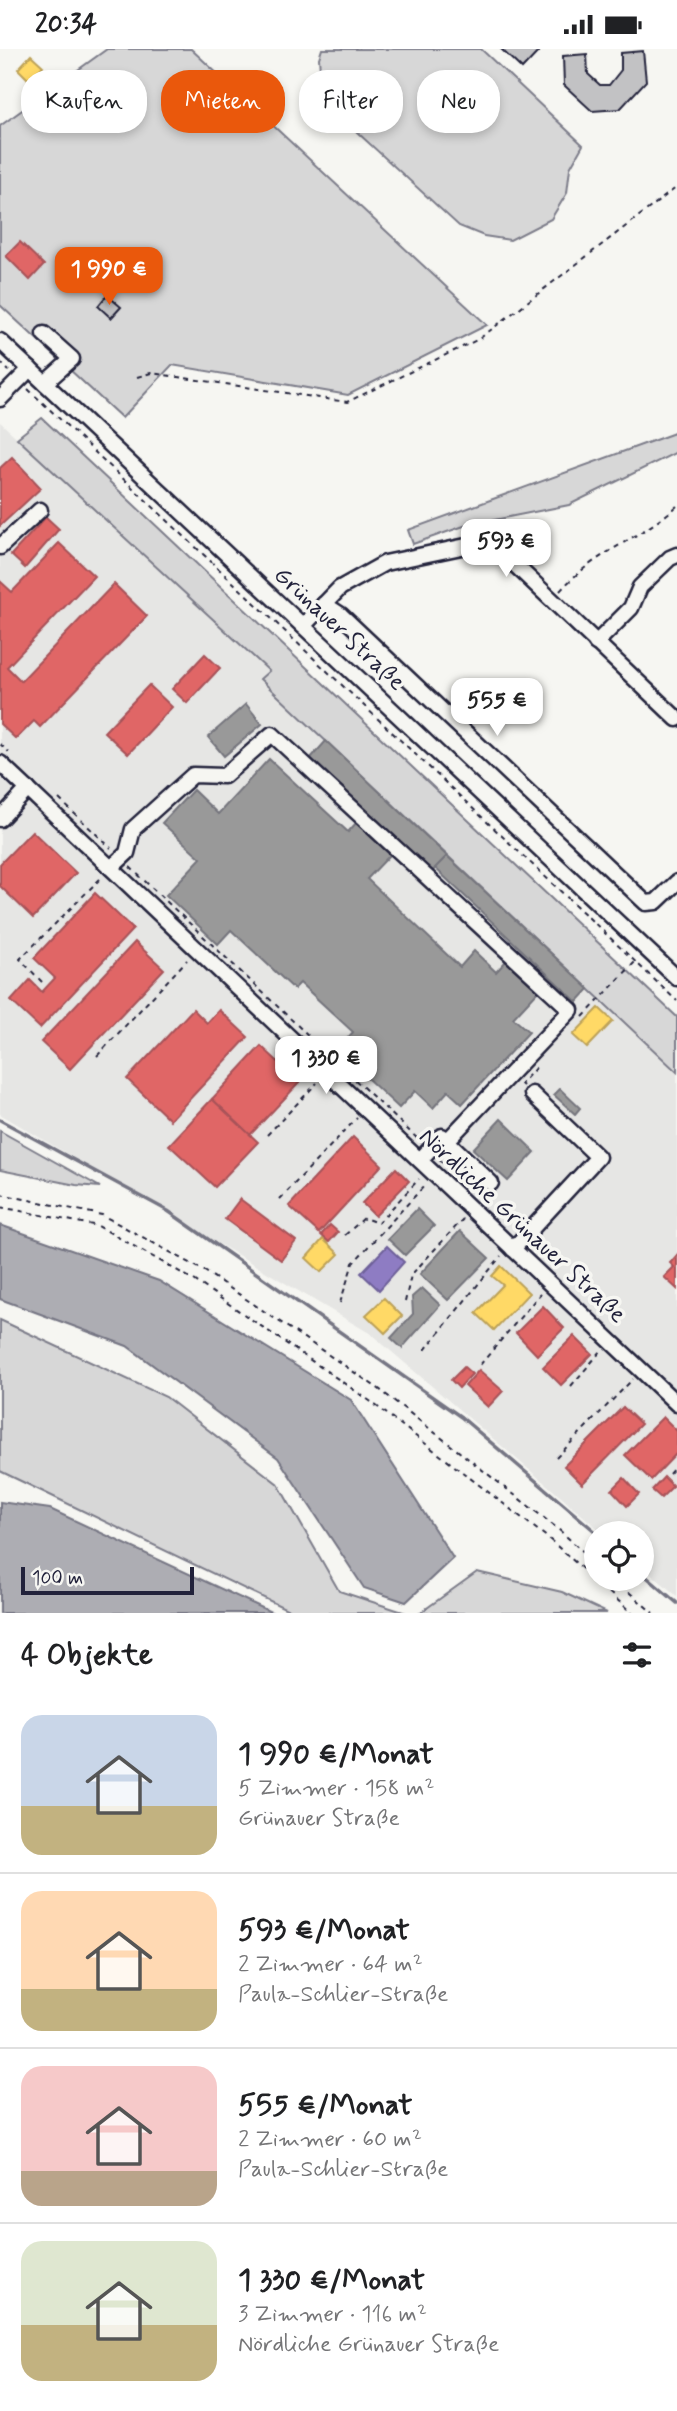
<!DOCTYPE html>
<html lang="de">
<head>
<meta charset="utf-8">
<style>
  :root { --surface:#fff; --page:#f2f2f2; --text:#202124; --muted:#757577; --line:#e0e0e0; --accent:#ea580c }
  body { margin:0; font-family:Mynerve,sans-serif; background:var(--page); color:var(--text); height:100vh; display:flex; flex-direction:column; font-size:26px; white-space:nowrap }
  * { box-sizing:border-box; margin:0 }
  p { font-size:23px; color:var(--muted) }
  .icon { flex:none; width:38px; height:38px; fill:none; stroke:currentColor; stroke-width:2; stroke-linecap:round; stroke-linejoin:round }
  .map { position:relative; height:1564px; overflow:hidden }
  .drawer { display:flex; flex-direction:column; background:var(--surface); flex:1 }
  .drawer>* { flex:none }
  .top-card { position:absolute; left:21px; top:21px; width:635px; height:63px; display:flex; gap:14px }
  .buttons { position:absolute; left:584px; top:1472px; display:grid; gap:14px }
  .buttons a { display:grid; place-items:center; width:70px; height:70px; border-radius:50%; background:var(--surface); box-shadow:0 4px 10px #0003; font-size:35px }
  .scale { position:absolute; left:21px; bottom:18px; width:173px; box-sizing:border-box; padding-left:7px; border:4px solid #22223b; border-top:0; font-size:19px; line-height:24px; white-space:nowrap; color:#22223b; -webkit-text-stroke:5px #f6f6f2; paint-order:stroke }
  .price { position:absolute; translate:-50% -60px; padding:0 16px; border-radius:14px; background:#fff; color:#222; font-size:23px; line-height:46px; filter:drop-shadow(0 2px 4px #0008) }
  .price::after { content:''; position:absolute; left:50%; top:42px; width:21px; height:16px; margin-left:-10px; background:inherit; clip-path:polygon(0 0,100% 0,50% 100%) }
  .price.selected { background:var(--accent); color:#fff }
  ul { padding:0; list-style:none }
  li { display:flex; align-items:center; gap:21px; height:175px; padding:0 21px }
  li+li { border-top:2px solid var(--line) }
  li span { display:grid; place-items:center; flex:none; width:196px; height:140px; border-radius:21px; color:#555 }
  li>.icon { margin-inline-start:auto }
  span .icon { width:84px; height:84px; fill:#fffc; stroke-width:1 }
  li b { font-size:30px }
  h2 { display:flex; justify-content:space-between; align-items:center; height:84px; padding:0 21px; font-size:30px }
  .pill { padding:0 24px; border-radius:28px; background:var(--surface); box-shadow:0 4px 10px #0003; font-size:24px; line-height:63px }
  .pill.selected { background:var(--accent); color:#fff }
  .status { display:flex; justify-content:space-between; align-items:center; height:49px; padding:0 35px; background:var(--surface); direction:ltr }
  .status svg { height:19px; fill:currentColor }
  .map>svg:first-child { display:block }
  .built { fill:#e6e6e4 }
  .green { fill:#d7d7d7; stroke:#7c7c89; stroke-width:2 }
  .water { fill:#adadb3; stroke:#757583; stroke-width:2 }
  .homes { fill:#ffd966; stroke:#bda259; stroke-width:2 }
  .shops { fill:#e06666; stroke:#a75259; stroke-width:2 }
  .offices { fill:#8e7cc3; stroke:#6e619a; stroke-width:2 }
  .industry { fill:#999; stroke:#75757d; stroke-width:2 }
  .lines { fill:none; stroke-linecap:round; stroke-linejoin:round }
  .stream { stroke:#757583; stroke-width:3.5 }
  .building { fill:#c2c2c4; stroke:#22223b; stroke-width:2 }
  .minor-casing { stroke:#22223b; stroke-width:19 }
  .path { stroke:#22223b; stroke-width:2; stroke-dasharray:5 5; stroke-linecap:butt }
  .minor { stroke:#f6f6f2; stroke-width:14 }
  .labels { text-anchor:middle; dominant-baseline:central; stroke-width:7; stroke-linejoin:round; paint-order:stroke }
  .street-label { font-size:24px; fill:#22223b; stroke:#f6f6f2 }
</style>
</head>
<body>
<div class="status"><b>20:34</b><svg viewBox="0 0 49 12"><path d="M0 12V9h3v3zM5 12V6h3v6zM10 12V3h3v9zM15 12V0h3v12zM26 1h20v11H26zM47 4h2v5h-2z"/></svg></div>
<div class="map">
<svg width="677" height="1564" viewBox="0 0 677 1564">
  <rect width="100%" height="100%" fill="#f6f6f2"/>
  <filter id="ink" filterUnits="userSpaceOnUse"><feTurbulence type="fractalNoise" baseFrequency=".0143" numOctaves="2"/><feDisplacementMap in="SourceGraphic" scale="14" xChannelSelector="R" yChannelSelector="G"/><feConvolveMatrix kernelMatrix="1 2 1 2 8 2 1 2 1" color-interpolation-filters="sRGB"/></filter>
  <g filter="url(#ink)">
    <!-- built -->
    <polygon class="built" points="0,373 269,622 260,630 677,1022 677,1547 642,1517 642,1484 603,1484 371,1285 0,1065"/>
    <!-- green -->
    <g class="green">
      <polygon points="107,0 191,0 487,276 348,346 172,316 122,369 0,256 0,77"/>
      <polygon points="322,0 481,0 583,96 570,119 567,144 551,170 510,191 484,187 459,177 334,62 321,33 319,9"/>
      <polygon points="42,369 677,968 677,1023 260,630 269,622 17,389"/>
      <polygon points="677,383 677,403 569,456 464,477 413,495 408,481"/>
      <polygon points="0,1082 100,1138 76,1136 0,1121"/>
      <polygon points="0,1271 166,1348 278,1435 339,1542 406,1564 295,1564 0,1422"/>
      <polygon points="477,1523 562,1543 607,1564 420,1564"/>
    </g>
    <!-- water -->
    <g class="water">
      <polygon points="0,1176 159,1232 351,1351 453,1509 406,1553 364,1539 278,1409 127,1297 0,1250"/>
      <polygon points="0,1453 50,1460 273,1564 0,1564"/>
    </g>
    <!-- homes -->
    <g class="homes">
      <polygon points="31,6 43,17 29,31 18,20"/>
      <polygon points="599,959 613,972 587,999 573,986"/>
      <polygon points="323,1190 339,1205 321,1223 306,1209"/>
      <polygon points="501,1217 529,1244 494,1281 476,1264 503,1236 492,1227"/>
      <polygon points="384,1249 402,1267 385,1284 366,1266"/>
    </g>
    <!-- shops -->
    <g class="shops">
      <polygon points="20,193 44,216 30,231 6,207"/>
      <polygon points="12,408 41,439 0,477 0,419"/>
      <polygon points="46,468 59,480 25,519 11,506"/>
      <polygon points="59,494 94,527 7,618 21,632 114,535 147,567 40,678 34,672 16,690 0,675 0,532 12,543"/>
      <polygon points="205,605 220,619 187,654 172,640"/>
      <polygon points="149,636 172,658 128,705 104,683"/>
      <polygon points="32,782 76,824 33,869 0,837 0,815"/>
      <polygon points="95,844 133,880 40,979 11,952 30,931 42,943 55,929 34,909"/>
      <polygon points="135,893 164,920 70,1020 41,993"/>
      <polygon points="193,960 207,974 219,961 248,988 170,1071 127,1030"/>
      <polygon points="261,997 300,1033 250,1086 212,1050"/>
      <polygon points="212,1050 258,1093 215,1138 169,1096"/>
      <polygon points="353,1088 382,1116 319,1184 289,1157"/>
      <polygon points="396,1119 409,1132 375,1167 362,1154"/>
      <polygon points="240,1150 296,1192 281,1211 225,1170"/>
      <polygon points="330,1176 338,1183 329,1193 321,1186"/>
      <polygon points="677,1206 677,1240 664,1228 674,1218 670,1214"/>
      <polygon points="543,1257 564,1279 537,1306 516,1284"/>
      <polygon points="574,1287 592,1305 561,1336 543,1318"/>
      <polygon points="464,1318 472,1325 459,1339 451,1331"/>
      <polygon points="479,1321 503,1342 488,1358 465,1337"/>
      <polygon points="623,1358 641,1375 582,1435 564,1417"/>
      <polygon points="663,1368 677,1382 677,1404 651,1431 625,1406"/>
      <polygon points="664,1428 673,1437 661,1449 652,1441"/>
      <polygon points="624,1429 639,1445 627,1457 612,1441"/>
    </g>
    <!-- offices -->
    <polygon class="offices" points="387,1197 404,1213 379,1241 361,1224"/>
    <!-- industry -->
    <g class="industry">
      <polygon points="246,655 262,675 224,707 208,688"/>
      <polygon points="326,692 447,807 431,824 310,710"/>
      <polygon points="269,710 348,783 357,773 391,805 367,830 460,918 474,902 496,923 507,911 539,941 513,969 529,983 462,1055 448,1042 433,1059 415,1042 399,1059 337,1001 353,983 300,934 294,940 231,881 218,895 166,846 201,809 162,774 193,741 218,765"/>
      <polygon points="447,807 589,940 577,953 435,819"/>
      <polygon points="560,1040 580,1059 575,1065 554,1046"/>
      <polygon points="501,1070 535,1103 508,1132 473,1100"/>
      <polygon points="417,1160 434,1177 405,1206 388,1190"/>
      <polygon points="460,1182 489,1209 448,1251 420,1225"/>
      <polygon points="422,1239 440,1256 402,1299 391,1289 413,1265 412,1248"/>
    </g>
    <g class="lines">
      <!-- stream -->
      <g class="stream">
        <polyline points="0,1071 168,1162 461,1368 597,1484"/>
        <polyline points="642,1524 677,1554"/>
      </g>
    </g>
    <!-- building -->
    <g class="building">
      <polygon points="501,0 541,0 522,20"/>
      <polygon points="643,2 646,32 620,60 592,62 564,36 563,7 587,5 588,25 600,36 609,36 621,21 621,4"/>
      <polygon points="107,246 121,258 111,269 98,257"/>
    </g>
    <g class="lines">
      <defs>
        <g id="minor">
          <polyline points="44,285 72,310 45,334"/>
          <polyline points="0,292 677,929"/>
          <polyline points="0,350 30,320"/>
          <polyline points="0,498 40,461"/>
          <polyline points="324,555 341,566 646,854 656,853 677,833"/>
          <polyline points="303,577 340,539 385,514 490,492 677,670"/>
          <polyline points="596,594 631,559 640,538 670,509 677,506"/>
          <polyline points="0,714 677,1355"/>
          <polyline points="0,770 28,740"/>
          <polyline points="111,819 127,804 133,780 193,726 224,727 272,685 571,961 447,1092"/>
          <polyline points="420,1111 442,1087 491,1134"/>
          <polyline points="513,1200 598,1108 532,1045"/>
        </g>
      </defs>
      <!-- minor casing -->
      <use href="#minor" class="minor-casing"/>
      <!-- path -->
      <g class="path">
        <polyline points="0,313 9,322"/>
        <polyline points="137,328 151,324 347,353 479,290 677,138"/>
        <polyline points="28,340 677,952"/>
        <path d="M560 542C593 504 640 490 677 457"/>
        <polyline points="0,695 9,703"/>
        <polyline points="59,750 111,799"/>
        <polyline points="130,818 421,1093"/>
        <polyline points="42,933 20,910 101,829"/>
        <polyline points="583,968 635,913"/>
        <polyline points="97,1007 187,911"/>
        <polyline points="523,1037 521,1035 539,1015"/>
        <polyline points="267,1086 317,1034"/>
        <polyline points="440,1111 454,1124"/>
        <polyline points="0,1145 102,1166 203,1221 379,1340 558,1480 597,1515"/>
        <polyline points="280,1150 357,1069"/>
        <polyline points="0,1158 98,1177 194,1231 370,1352 548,1489 632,1564"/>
        <polyline points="345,1186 364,1169 378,1174 419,1130"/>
        <polyline points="405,1253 411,1226 463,1170"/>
        <polyline points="340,1254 353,1214 426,1135"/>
        <polyline points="425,1301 501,1207"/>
        <polyline points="480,1316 540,1245"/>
        <polyline points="571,1337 602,1301"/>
        <polyline points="556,1409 633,1330"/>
        <polyline points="669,1425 677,1416"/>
        <polyline points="614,1530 653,1564"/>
      </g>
      <!-- minor -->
      <use href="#minor" class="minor"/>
    </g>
  </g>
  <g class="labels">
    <!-- street labels -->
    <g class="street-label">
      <text transform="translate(339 580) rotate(43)">Grünauer Straße</text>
      <text transform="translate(522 1177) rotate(43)">Nördliche Grünauer Straße</text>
    </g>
  </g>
</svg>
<div class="buttons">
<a><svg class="icon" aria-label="locate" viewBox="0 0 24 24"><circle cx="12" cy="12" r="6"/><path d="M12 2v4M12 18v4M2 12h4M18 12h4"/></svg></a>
</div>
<div class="scale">100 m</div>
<b class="price selected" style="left:109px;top:258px">1 990 €</b>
<b class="price" style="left:506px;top:530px">593 €</b>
<b class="price" style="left:497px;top:689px">555 €</b>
<b class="price" style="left:326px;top:1047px">1 330 €</b>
<div class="top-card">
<a class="pill">Kaufen</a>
<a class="pill selected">Mieten</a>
<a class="pill">Filter</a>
<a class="pill">Neu</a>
</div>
</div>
<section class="drawer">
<h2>4 Objekte<svg class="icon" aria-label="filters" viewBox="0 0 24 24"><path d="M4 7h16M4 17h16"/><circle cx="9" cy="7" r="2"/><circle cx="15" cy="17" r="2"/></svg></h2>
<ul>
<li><span style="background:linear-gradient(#c9d6e8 65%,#c2b280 0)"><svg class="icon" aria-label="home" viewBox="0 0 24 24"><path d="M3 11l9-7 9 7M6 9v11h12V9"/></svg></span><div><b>1 990 €/Monat</b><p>5 Zimmer · 158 m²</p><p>Grünauer Straße</p></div></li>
<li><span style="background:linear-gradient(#ffd9b3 70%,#c2b280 0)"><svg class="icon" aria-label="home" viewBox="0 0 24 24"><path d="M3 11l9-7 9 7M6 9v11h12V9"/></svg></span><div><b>593 €/Monat</b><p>2 Zimmer · 64 m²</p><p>Paula-Schlier-Straße</p></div></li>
<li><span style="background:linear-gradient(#f6c9c9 75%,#b9a48a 0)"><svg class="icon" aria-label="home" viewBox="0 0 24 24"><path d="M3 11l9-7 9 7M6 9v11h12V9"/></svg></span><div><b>555 €/Monat</b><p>2 Zimmer · 60 m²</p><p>Paula-Schlier-Straße</p></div></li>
<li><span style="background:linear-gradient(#dfe7d0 60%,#c2b280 0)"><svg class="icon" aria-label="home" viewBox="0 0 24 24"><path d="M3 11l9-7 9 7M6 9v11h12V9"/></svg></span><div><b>1 330 €/Monat</b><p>3 Zimmer · 116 m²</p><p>Nördliche Grünauer Straße</p></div></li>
</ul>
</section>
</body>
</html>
